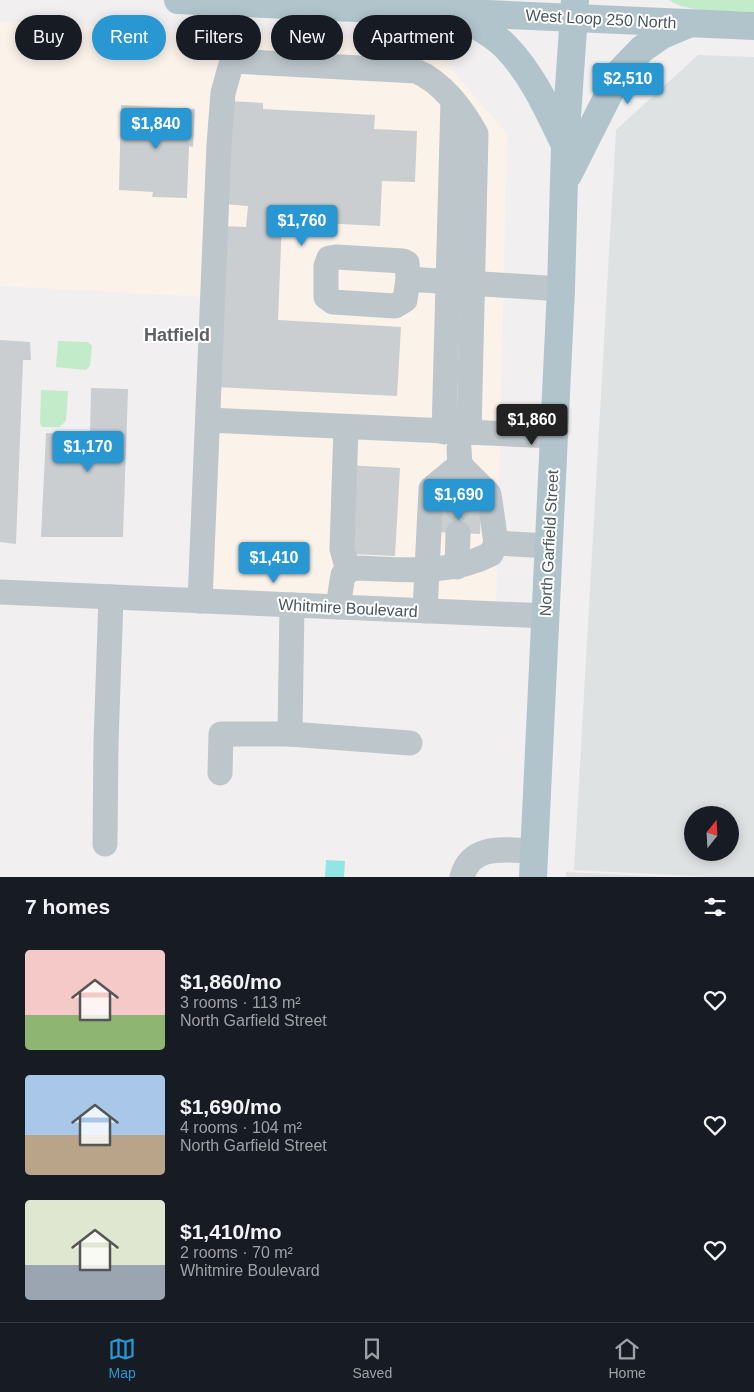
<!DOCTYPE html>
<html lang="en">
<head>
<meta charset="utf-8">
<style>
  :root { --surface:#171b24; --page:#242831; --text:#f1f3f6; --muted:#9ea1a6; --line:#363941; --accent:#2997d2 }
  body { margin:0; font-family:Helvetica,sans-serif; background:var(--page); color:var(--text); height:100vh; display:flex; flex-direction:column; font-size:19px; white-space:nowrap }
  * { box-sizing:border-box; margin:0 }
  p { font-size:16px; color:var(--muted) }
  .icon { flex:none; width:28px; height:28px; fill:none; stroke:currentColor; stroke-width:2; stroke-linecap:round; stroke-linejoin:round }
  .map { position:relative; height:877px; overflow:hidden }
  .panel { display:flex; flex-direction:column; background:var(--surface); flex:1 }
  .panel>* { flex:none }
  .hud { position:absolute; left:15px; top:15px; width:500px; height:45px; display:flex; gap:10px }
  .needle { width:32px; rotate:18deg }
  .fabs { position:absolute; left:684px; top:806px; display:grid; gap:10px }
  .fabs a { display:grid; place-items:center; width:55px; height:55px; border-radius:50%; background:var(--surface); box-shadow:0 2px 12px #0003; font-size:25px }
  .price { position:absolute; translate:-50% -42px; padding:0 11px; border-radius:5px; background:var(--accent); color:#fff; font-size:16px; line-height:32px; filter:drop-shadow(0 1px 2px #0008) }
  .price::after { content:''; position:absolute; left:50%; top:30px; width:15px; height:11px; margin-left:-8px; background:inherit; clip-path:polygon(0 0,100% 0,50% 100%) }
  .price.active { background:#222; color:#fff }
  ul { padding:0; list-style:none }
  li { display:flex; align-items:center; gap:15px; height:125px; padding:0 25px }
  li span { display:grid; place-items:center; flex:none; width:140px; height:100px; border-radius:5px; color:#555 }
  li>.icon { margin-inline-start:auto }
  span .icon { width:60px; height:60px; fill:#fffc; stroke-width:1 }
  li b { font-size:21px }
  h2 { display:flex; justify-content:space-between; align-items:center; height:60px; padding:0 25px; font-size:21px }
  .pill { padding:0 18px; border-radius:22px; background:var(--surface); box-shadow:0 2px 12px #0003; font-size:18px; line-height:45px }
  .pill.active { background:var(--accent); color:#fff }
  .dock { display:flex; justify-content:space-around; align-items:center; height:70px; border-top:1px solid var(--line); background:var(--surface); font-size:14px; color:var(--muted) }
  .dock a { display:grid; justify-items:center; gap:2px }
  .dock .active { color:var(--accent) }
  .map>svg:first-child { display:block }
  .commercial { fill:#fbf2ea }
  .education { fill:#e2e0e1 }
  .airport { fill:#dfe2e3; fill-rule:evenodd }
  .green { fill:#c2ebc9 }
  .water { fill:#92e5e4 }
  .building { fill:#caced0 }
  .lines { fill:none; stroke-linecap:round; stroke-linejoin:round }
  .minor { stroke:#bcc6cb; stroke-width:25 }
  .major { stroke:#b1c4cc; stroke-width:28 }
  .labels { text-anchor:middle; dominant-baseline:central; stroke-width:4; stroke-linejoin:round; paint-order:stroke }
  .street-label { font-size:16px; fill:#49565b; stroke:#fff }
  .neighbourhood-label { font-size:18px; font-weight:bold; fill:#5c6164; stroke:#fff }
</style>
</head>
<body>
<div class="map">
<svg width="754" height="877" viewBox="0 0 754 877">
  <rect width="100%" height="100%" fill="#f2eff0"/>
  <!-- commercial -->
  <polygon class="commercial" points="0,21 429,43 507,134 496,611 204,599 209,297 0,286"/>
  <!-- education -->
  <polygon class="education" points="566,872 670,877 566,877"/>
  <!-- airport -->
  <path class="airport" d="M698 55 754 57V877H710L574 870 616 130ZM692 815H730V852H692Z"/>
  <!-- green -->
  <g class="green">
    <path d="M669 0H754V12C731 10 688 14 669 0Z"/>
    <polygon points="58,341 88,342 92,346 90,366 86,370 56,367"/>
    <polygon points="41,390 68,391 66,421 59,427 42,427 40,423"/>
  </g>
  <!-- water -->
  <polygon class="water" points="326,860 345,861 344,877 325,877"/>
  <!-- building -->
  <g class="building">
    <polygon points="229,101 263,103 263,109 375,115 374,129 417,131 415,182 382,181 380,226 282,221 278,320 401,327 397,396 215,387 223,226 246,227 248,206 224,204"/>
    <polygon points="121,105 195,109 193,147 189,146 187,198 152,197 153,192 119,190"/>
    <polygon points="0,340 30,342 31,360 23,360 16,544 0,542"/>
    <polygon points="91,388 128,389 123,537 41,537 46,433 90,435"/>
    <polygon points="347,465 400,468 395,556 351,554"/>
    <polygon points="437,508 481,510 480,534 436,532"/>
  </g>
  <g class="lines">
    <!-- minor -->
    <g class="minor">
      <path d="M237 2 232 61 416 71C442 82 463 110 476 134L469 433"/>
      <polyline points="388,69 389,9"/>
      <polyline points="408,279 405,300 395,306 333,302 326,297 326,266 329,258 336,257 403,261 407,263 408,279 561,289"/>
      <polyline points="208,420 554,436"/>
      <polyline points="346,427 342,549 348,570"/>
      <polyline points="444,432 453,101"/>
      <polyline points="458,509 460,465"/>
      <polyline points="496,543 549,546"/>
      <polyline points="457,567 458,533"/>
      <polyline points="0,592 546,616"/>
      <polyline points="200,601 219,145 223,93 232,61"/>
      <path d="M338 607 343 575 353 568C400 569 448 576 491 554L496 543 489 494 460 465"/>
      <polyline points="425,611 431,489 460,465 459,449"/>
      <polyline points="290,734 292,605"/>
      <polyline points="220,773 221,734 290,734 410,743"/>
      <polyline points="105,844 106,743 111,597"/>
      <path d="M462 877C471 843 506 850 533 851"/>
    </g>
    <!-- major -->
    <g class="major">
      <polyline points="178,0 754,26"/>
      <path d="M455 13C471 23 492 32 506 47 533 75 548 110 565 145"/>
      <polyline points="568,175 620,72 642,49 662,35 688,24"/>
      <polyline points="533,877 561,289 565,145 575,0"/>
    </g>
  </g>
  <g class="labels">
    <!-- street labels -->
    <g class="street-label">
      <text transform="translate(601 19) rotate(3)">West Loop 250 North</text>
      <text transform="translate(549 543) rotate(-87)">North Garfield Street</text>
      <text transform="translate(348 608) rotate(3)">Whitmire Boulevard</text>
    </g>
    <!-- neighbourhood labels -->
    <g class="neighbourhood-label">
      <text x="177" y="335">Hatfield</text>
    </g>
  </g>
</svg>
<div class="fabs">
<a><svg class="needle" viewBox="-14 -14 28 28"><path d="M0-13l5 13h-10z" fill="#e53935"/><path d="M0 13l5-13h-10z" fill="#9ea1a6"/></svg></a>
</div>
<b class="price" style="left:628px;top:105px">$2,510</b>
<b class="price" style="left:156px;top:150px">$1,840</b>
<b class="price" style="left:302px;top:247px">$1,760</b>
<b class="price active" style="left:532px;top:446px">$1,860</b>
<b class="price" style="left:88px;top:473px">$1,170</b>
<b class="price" style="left:459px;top:521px">$1,690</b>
<b class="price" style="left:274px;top:584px">$1,410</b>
<div class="hud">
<a class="pill">Buy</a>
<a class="pill active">Rent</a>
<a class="pill">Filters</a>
<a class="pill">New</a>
<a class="pill">Apartment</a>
</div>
</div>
<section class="panel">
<h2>7 homes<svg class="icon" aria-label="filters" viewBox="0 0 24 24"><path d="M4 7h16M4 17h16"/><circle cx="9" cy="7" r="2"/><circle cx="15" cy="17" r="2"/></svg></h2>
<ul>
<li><span style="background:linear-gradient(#f6c9c9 65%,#8fb573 0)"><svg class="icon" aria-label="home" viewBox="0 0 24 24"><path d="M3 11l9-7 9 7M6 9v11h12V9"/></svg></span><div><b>$1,860/mo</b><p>3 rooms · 113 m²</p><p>North Garfield Street</p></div><svg class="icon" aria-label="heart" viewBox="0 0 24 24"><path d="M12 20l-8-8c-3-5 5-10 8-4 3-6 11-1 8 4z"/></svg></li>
<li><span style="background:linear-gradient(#a9c7e8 60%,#b9a48a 0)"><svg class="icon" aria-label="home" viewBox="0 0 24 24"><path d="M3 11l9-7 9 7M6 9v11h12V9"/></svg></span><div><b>$1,690/mo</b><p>4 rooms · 104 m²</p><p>North Garfield Street</p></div><svg class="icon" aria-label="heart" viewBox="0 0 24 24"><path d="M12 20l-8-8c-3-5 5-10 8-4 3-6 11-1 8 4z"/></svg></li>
<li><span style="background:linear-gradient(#dfe7d0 65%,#9aa5b1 0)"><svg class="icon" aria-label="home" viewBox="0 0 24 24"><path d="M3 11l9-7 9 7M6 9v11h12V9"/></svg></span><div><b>$1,410/mo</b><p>2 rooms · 70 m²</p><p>Whitmire Boulevard</p></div><svg class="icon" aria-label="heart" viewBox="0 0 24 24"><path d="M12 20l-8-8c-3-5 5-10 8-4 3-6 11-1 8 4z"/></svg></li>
</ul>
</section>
<nav class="dock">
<a class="active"><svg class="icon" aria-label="map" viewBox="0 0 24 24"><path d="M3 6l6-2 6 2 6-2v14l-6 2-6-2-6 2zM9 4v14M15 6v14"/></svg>Map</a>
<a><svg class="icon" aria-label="saved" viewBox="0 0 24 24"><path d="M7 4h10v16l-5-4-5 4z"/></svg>Saved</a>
<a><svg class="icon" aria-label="home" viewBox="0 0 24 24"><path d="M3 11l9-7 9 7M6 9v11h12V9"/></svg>Home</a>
</nav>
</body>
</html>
